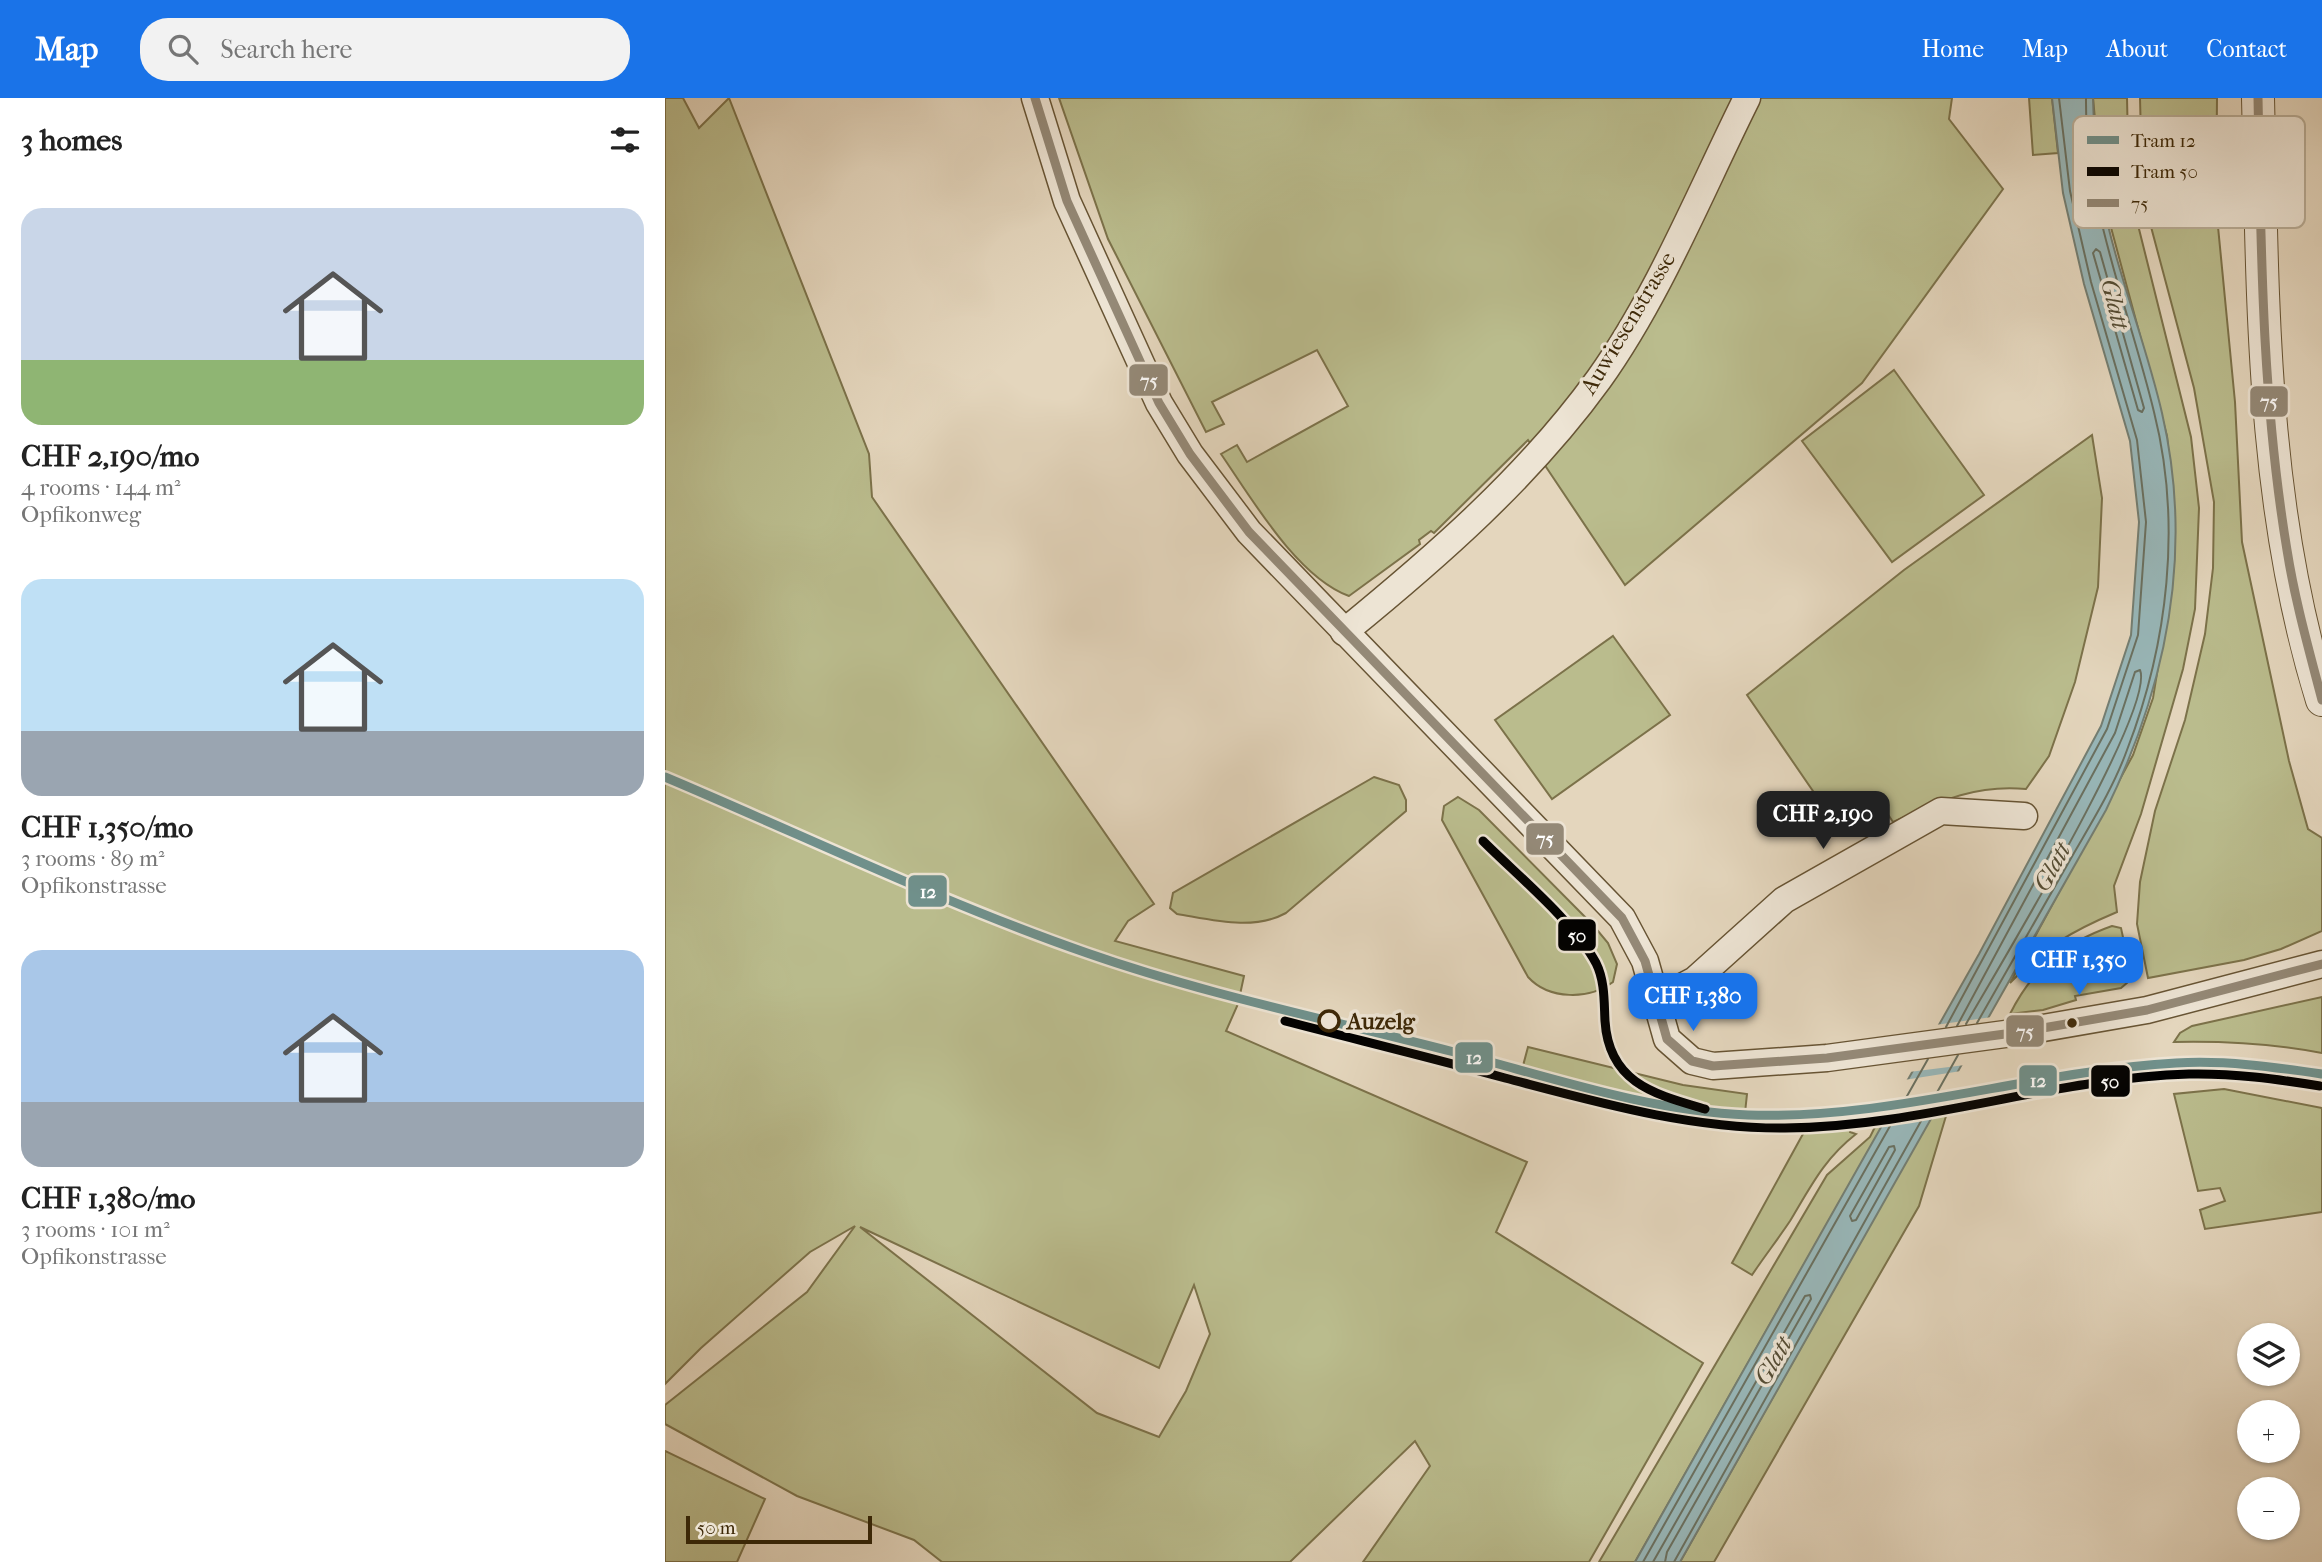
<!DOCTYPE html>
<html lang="en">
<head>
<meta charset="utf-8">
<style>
  :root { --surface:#fff; --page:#f2f2f2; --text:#222; --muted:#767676; --accent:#1a73e8 }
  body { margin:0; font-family:"IM FELL French Canon",serif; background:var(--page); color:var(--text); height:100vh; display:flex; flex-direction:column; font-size:26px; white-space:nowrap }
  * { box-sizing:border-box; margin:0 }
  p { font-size:23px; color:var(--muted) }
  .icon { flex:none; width:38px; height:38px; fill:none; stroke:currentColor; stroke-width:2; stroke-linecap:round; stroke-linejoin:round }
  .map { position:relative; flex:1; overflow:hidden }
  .drawer { display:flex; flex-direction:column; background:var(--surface); width:665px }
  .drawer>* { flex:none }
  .tools { position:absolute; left:1572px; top:1225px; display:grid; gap:14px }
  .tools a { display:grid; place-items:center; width:63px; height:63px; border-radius:50%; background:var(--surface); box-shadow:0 2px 5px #0004; font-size:35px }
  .scale { position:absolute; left:21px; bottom:18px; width:186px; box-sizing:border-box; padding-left:7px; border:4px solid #3d2807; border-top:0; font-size:19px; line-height:24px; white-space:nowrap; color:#3d2807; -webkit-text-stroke:5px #ede4d4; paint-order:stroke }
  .price { position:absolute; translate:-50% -60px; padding:0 16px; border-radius:14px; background:var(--accent); color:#fff; font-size:23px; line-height:46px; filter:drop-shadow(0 2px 4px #0008) }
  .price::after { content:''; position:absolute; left:50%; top:42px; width:21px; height:16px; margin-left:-10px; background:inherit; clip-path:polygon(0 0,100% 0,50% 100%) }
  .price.active { background:#222; color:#fff }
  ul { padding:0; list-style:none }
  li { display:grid; align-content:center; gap:14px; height:371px; padding:0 21px }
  li span { display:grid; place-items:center; height:217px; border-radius:21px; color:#555 }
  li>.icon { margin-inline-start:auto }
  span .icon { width:126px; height:126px; fill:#fffc; stroke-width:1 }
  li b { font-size:30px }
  h2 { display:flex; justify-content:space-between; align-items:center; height:84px; padding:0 21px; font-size:30px }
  header { display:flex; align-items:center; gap:42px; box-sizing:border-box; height:98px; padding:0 35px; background:var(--accent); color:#fff }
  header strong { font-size:33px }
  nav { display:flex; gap:38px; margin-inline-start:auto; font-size:24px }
  .search { width:490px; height:63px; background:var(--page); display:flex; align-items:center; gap:18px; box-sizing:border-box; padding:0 24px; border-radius:28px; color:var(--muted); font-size:26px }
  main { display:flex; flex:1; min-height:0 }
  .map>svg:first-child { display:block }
  .green { fill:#babc8d; stroke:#7c724a; stroke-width:2; fill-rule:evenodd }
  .water { fill:#98b7b9; stroke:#747e72; stroke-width:2 }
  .pier { fill:#e4d6bd }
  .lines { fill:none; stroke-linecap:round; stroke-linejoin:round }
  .shore { stroke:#6a7060; stroke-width:2 }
  .minor-casing { stroke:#675434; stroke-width:29 }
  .tertiary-casing { stroke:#675434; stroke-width:34 }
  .minor { stroke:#ede4d4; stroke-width:26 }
  .tertiary { stroke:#ede4d4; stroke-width:32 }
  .bus-1-casing { stroke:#ede4d4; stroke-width:14 }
  .bus-1 { stroke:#948977; stroke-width:9 }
  .tram-1-casing { stroke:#ede4d4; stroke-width:14 }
  .tram-2-casing { stroke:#ede4d4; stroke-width:14 }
  .tram-1 { stroke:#70908b; stroke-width:9 }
  .tram-2 { stroke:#000; stroke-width:9 }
  .stop-dot { fill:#ede4d4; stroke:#3d2807; stroke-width:3.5 }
  .bus-dot { fill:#3d2807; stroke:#ede4d4; stroke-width:2.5 }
  .labels { text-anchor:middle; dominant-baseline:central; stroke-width:7; stroke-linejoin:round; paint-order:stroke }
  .street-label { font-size:23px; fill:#3d2807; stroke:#ede4d4 }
  .stop-label { font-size:23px; font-weight:bold; fill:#3d2807; stroke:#ede4d4; text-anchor:start }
  .water-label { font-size:24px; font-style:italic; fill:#544c34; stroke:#ede4d4 }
  .key { fill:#ede4d4; stroke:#b8ac96; stroke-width:2 }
  .key-label { font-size:19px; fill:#3d2807 }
  .line-badge { stroke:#ede4d4; stroke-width:2.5 }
  .badge-label { font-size:19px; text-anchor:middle; font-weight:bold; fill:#fff }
</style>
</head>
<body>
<header>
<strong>Map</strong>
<div class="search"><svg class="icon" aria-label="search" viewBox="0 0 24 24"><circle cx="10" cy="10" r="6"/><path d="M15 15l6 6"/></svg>Search here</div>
<nav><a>Home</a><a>Map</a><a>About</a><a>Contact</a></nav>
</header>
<main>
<section class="drawer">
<h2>3 homes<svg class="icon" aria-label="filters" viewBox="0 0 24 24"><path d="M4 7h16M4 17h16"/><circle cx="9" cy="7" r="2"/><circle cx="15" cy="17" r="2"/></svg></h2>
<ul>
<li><span style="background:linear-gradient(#c9d6e8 70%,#8fb573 0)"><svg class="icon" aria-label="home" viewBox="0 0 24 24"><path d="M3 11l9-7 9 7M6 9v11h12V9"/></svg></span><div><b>CHF 2,190/mo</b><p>4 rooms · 144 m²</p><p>Opfikonweg</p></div></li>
<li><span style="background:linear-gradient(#bfe0f5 70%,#9aa5b1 0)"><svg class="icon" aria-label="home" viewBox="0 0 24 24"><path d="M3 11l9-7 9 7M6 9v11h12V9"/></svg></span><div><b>CHF 1,350/mo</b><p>3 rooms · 89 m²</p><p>Opfikonstrasse</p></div></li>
<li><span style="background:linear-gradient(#a9c7e8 70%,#9aa5b1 0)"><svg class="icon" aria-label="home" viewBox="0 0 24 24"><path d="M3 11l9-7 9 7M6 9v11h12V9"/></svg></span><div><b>CHF 1,380/mo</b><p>3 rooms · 101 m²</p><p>Opfikonstrasse</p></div></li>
</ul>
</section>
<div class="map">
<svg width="1657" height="1464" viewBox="0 0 1657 1464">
  <rect width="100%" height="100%" fill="#e4d6bd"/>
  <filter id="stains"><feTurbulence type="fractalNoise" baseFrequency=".00286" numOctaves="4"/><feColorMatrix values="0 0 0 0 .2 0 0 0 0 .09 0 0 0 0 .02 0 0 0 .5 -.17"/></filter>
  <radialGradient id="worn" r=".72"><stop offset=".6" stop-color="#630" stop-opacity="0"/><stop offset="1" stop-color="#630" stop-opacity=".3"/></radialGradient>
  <!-- green -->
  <g class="green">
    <path d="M0 0H18L34 30 64 0 204 356 207 399 489 806 463 823 450 843 579 878 573 906 561 933 862 1064 831 1134 1038 1265 924 1464H698L765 1368 750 1343 625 1464H277L249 1442 132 1398 0 1326V1307L142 1194 190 1128 145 1154 36 1250 0 1286ZM195 1129 494 1270 529 1187 545 1236 521 1293 494 1339 432 1315Z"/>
    <path d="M394 0H1287L1284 21 1338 91 1197 285 960 487 863 342 769 435 766 433 754 442 755 446 684 498C632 479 587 401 556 356L572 347 582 364 683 308 652 252 547 304 559 326 541 334 443 141Z"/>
    <polygon points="1364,0 1387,0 1393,55 1368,57"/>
    <path d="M1428 0H1462L1464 91 1526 339 1534 410 1530 511 1518 571 1476 716 1449 788 1452 814C1407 833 1379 849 1345 885L1468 657 1488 600 1509 470V414L1502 338 1437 96Z"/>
    <polygon points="1475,0 1552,0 1551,108 1570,304 1577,444 1624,663 1643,731 1657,740 1657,833 1616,851 1579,862 1483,880 1472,826 1475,784 1490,713 1520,622 1540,536 1548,470 1549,404 1529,290 1485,125 1477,79"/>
    <polygon points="1229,272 1319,397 1227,464 1137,343"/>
    <path d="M1427 337 1437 400 1433 489 1410 584 1384 658 1361 691C1310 686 1273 704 1228 724L1218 709 1172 728 1082 597 1239 472Z"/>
    <polygon points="948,538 1005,617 887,701 830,622"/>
    <path d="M709 679 734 687 741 702V713L621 815C588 833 548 822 512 816L505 810 508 795Z"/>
    <path d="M793 699 814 712 928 827 943 845 952 866 948 884C924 902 884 902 863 879L777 722 779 708Z"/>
    <path d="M1447 828 1456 830 1461 853 1457 859 1459 870H1464L1463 884 1456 890 1410 898 1411 902 1378 912 1345 916C1368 870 1399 845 1447 828Z"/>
    <path d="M1657 899V955C1607 945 1560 943 1509 944L1515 935 1527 928Z"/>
    <polygon points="863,949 1018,987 1082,996 1079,1024 1009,1016 855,979"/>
    <polygon points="1559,991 1657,1010 1657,1114 1540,1131 1535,1112 1560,1103 1555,1090 1533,1093 1509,996"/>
    <polygon points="1284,1008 1254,1108 1049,1464 1015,1464 1262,1026 1213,1036 970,1464 934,1464 1162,1077 1205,1039 1215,1019"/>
    <path d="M1186 1023 1185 1034 1191 1036C1159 1061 1146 1088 1125 1123 1113 1141 1099 1159 1087 1177L1067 1165 1144 1025Z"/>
    <polygon points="0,1353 100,1401 72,1464 0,1464"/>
  </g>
  <!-- water -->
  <path class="water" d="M1387 0H1428C1429 32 1431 64 1436 95 1450 170 1480 241 1497 315 1529 453 1502 587 1441 712L1015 1464H970L1314 856 1436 628 1466 537 1474 424 1465 343 1419 186 1398 95Z"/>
  <!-- pier -->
  <g class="pier">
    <polygon points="1327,919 1300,967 1244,974 1270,927"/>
    <polygon points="1296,973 1277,1007 1220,1017 1239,982"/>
  </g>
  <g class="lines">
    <!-- shore -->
    <g class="shore">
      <polygon points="1431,151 1435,154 1479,310 1477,314 1473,312 1428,155"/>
      <path d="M1312 925C1344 868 1377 812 1409 755 1428 722 1449 688 1462 652 1503 546 1517 425 1489 314 1464 210 1420 109 1421 0"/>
      <path d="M1292 928 1450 635 1470 574 1475 572C1491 611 1329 877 1301 926"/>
      <polyline points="1281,929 1442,631 1473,537 1481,424 1472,342 1426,184 1405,93 1394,0"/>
      <polygon points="1229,1048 1230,1052 1191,1122 1187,1123 1185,1118 1224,1049"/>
      <polyline points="978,1464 1263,961"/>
      <polyline points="988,1464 1140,1198 1145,1197 1146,1201 1002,1454 1000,1464"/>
      <polyline points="1009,1464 1293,957"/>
    </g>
    <defs>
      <g id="minor">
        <polyline points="370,0 402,103 494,305 525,356 584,434 957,820 980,863 1002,941 1027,963 1048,968 1162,960 1355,934 1482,912 1657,866"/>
        <path d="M679 534C771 459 864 378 934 281 994 197 1036 92 1082 0"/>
        <polyline points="990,903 1030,882 1119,802 1276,713 1359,718"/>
      </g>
      <path id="tertiary" d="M1593 0C1598 203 1596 405 1657 602"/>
    </defs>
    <!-- minor casing -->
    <use href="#minor" class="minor-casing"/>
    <!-- tertiary casing -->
    <use href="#tertiary" class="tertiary-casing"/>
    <!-- minor -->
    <use href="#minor" class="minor"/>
    <!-- tertiary -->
    <use href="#tertiary" class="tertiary"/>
    <defs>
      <g id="bus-1">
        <polyline points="370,0 402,103 494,305 525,356 584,434 957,820 980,863 1002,941 1027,963 1048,968 1162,960 1355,934 1482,912 1657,866"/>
        <path d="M1593 0C1596 151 1597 302 1622 452 1630 503 1644 552 1657 602"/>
      </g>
    </defs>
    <!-- bus-1 casing -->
    <use href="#bus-1" class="bus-1-casing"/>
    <!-- bus-1 -->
    <use href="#bus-1" class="bus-1"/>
    <defs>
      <path id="tram-1" d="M0 679C140 738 278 805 422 855 542 897 666 922 789 954 885 979 983 1013 1083 1017 1228 1022 1367 973 1511 965 1560 962 1608 969 1657 976"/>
      <g id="tram-2">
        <path d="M818 743C852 777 909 824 931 865 940 883 939 904 940 923 944 985 989 996 1040 1011"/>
        <path d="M620 923C693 942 767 960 840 980 932 1004 1025 1031 1120 1030 1257 1029 1388 980 1524 976 1568 975 1611 981 1655 988"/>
      </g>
    </defs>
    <!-- tram-1 casing -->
    <use href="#tram-1" class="tram-1-casing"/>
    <!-- tram-2 casing -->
    <use href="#tram-2" class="tram-2-casing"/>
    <!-- tram-1 -->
    <use href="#tram-1" class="tram-1"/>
    <!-- tram-2 -->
    <use href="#tram-2" class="tram-2"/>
  </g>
  <!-- markers -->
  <circle class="stop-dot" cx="664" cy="923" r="10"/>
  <circle class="bus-dot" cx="1407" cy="925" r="6"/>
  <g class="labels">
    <!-- street labels -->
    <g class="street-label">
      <text transform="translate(963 225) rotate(-59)">Auwiesenstrasse</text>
    </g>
    <!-- stop labels -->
    <g class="stop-label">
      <text x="682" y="923">Auzelg</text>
    </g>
    <!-- water labels -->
    <g class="water-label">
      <text transform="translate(1450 206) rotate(76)">Glatt</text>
      <text transform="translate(1387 769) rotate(-61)">Glatt</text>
      <text transform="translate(1108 1263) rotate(-60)">Glatt</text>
    </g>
  </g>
  <!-- legend -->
  <rect x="1408" y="18" width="232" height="112" rx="10" class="key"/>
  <rect x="1422" y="38" width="32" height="8" fill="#70908b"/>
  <rect x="1422" y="69" width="32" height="9" fill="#000"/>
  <rect x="1422" y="101" width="32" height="8" fill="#948977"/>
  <g class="key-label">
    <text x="1466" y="49">Tram 12</text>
    <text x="1466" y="80">Tram 50</text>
    <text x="1466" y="112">75</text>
  </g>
  <g class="line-badge">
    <rect x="463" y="265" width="41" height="34" rx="7" fill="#948977"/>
    <rect x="1584" y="287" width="40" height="33" rx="7" fill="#948977"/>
    <rect x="860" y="724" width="40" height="34" rx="7" fill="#948977"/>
    <rect x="242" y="776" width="41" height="34" rx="7" fill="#70908b"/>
    <rect x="892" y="820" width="40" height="34" rx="7" fill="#000"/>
    <rect x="1340" y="916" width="40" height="34" rx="7" fill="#948977"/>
    <rect x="789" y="943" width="40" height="33" rx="7" fill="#70908b"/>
    <rect x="1353" y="966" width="40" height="33" rx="7" fill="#70908b"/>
    <rect x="1425" y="966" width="41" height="34" rx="7" fill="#000"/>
  </g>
  <g class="badge-label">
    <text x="484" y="289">75</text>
    <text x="1604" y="310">75</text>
    <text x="880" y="747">75</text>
    <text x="263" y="800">12</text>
    <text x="912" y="844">50</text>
    <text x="1360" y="940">75</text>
    <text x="809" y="966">12</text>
    <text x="1373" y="989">12</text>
    <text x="1445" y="990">50</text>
  </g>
  <rect width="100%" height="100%" filter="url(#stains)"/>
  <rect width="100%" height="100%" fill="url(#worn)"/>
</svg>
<div class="tools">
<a><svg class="icon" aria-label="layers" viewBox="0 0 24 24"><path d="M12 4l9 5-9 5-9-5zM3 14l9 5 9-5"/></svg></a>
<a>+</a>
<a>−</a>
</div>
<div class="scale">50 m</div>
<b class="price active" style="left:1158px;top:753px">CHF 2,190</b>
<b class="price" style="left:1414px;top:899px">CHF 1,350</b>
<b class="price" style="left:1028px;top:935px">CHF 1,380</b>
</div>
</main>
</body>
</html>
